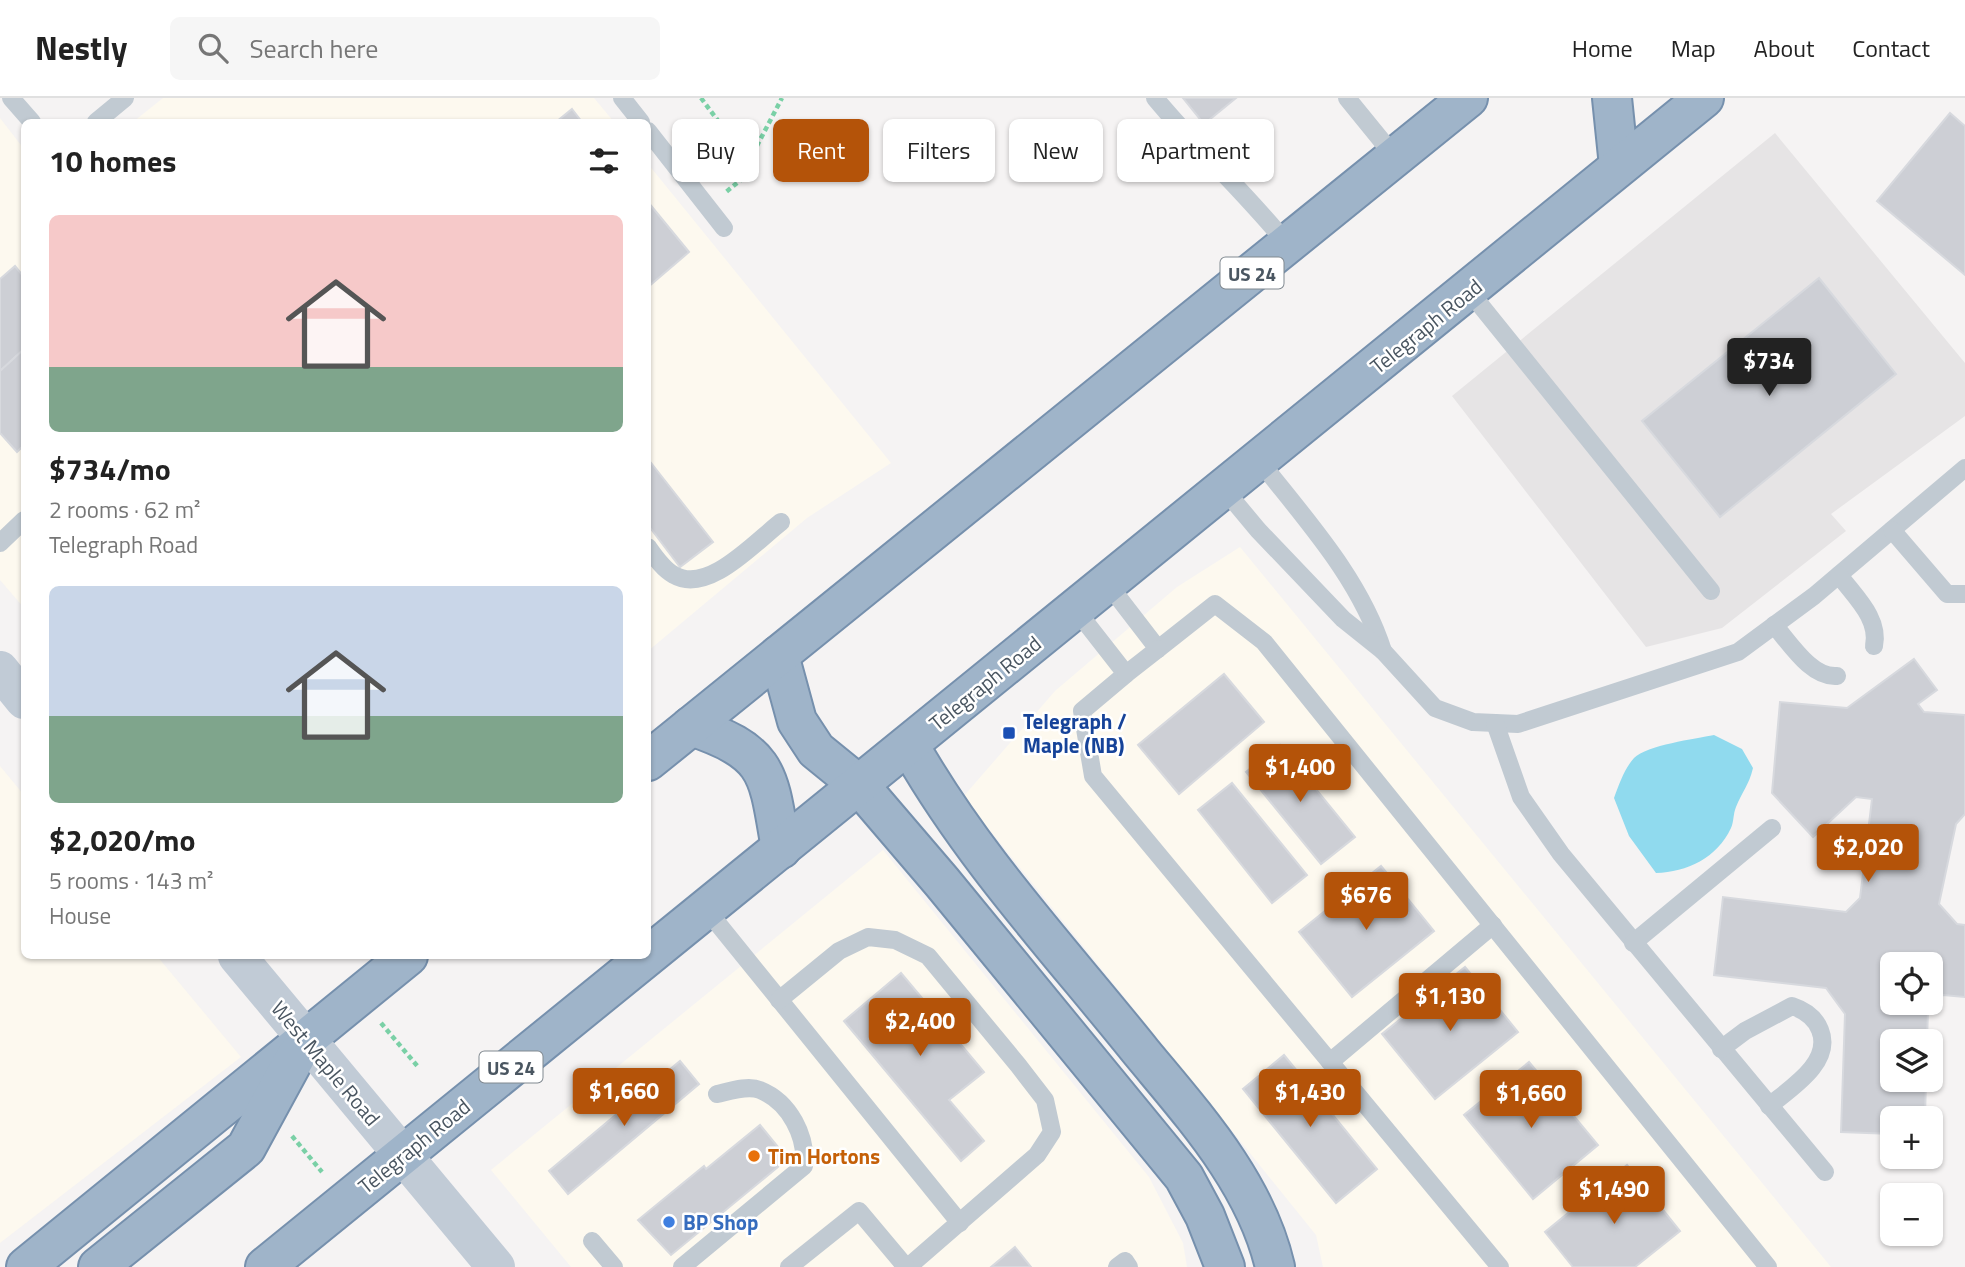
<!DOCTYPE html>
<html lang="en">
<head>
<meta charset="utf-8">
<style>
  :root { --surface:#fff; --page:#f6f6f6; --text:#222; --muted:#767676; --line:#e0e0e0; --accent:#b45309 }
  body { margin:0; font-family:"Titillium Web",sans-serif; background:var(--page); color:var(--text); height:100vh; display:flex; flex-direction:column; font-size:26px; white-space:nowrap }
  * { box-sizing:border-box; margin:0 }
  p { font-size:23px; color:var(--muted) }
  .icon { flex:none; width:38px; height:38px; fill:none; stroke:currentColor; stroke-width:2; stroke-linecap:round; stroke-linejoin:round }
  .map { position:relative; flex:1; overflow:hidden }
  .side { position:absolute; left:21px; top:21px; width:630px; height:840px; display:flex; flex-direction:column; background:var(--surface); border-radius:10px; box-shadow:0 2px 5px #0004 }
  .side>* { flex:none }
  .guide { position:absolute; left:672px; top:21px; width:665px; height:63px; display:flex; gap:14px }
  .fabs { position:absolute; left:1880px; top:854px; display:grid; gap:14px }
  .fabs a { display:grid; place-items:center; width:63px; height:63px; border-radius:10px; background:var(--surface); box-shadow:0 2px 5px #0004; font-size:35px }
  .price { position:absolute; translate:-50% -60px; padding:0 16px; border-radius:7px; background:var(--accent); color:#fff; font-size:23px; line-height:46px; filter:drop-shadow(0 2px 4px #0008) }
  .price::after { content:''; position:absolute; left:50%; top:42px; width:21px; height:16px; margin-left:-10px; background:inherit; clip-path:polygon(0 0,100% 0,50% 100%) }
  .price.selected { background:#222; color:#fff }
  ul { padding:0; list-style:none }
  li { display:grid; align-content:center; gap:14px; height:371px; padding:0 28px }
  li span { display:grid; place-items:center; height:217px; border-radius:10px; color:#555 }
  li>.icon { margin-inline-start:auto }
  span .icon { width:126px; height:126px; fill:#fffc; stroke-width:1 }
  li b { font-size:30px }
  h2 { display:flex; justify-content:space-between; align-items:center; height:84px; padding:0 28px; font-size:30px }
  .pill { padding:0 24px; border-radius:10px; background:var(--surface); box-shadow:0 2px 5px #0004; font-size:24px; line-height:63px }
  .pill.selected { background:var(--accent); color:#fff }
  header { display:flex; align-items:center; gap:42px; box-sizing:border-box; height:98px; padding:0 35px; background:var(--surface); border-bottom:2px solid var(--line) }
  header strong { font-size:33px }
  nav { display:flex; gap:38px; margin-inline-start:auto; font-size:24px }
  .search { width:490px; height:63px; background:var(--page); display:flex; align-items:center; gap:18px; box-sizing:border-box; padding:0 24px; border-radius:10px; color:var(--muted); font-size:26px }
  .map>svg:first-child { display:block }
  .commercial { fill:#fdf9ef }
  .education { fill:#e6e4e5 }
  .water { fill:#90daee }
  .building { fill:#cdcfd5; stroke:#d7d9de; stroke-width:2; fill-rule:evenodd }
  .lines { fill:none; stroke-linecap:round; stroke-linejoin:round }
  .trunk-casing { stroke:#7690ad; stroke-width:42 }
  .path { stroke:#7ad0a6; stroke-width:4.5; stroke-dasharray:5 3.5; stroke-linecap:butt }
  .service { stroke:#c1cad2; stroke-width:18 }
  .secondary { stroke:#c1cbd6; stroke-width:38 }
  .trunk { stroke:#9fb4c9; stroke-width:38 }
  .transit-dot { fill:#1a4fb4; stroke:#fff; stroke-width:2.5 }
  .food-dot { fill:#e8710a; stroke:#fff; stroke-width:2.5 }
  .shop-dot { fill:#3f7fe0; stroke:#fff; stroke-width:2.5 }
  .labels { text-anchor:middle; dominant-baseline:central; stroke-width:5; stroke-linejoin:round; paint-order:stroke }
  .shield { fill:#fff; stroke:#808990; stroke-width:2 }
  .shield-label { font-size:19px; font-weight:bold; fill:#4a5661 }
  .street-label { font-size:21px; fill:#4a5661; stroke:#fff }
  .transit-label { font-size:21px; font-weight:bold; fill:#164399; stroke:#fff; text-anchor:start }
  .food-label { font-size:21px; font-weight:bold; fill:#c56008; stroke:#fff; text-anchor:start }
  .shop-label { font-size:21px; font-weight:bold; fill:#366cbe; stroke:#fff; text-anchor:start }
</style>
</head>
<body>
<header>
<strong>Nestly</strong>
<div class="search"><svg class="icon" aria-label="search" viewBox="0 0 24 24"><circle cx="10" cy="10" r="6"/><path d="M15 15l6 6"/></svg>Search here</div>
<nav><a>Home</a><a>Map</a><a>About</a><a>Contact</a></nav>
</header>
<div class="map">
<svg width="1965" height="1169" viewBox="0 0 1965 1169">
  <rect width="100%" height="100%" fill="#f5f3f3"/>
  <!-- commercial -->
  <g class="commercial">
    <polygon points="163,0 594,0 614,24 133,24"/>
    <polygon points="0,20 24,51 24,510 0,482"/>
    <polygon points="648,66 891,365 807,420 648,553"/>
    <polygon points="1240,449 1831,1169 1323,1169 1316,1137 963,699 1055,593 1177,489"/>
    <polygon points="0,668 24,697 24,858 157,858 241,959 0,1145"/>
    <polygon points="883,752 1149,1079 1183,1145 1187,1169 571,1169 491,1072"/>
  </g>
  <!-- education -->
  <polygon class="education" points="1775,35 1965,265 1965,318 1831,416 1846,433 1722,530 1646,549 1452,298"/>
  <!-- water -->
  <path class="water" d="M1714 637 1742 651 1753 670C1749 687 1742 694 1736 709 1733 716 1734 723 1731 730 1717 760 1687 774 1656 775L1629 738 1614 700C1619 687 1624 671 1634 660 1647 647 1695 641 1714 637Z"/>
  <!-- building -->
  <g class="building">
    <polygon points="1183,0 1236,0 1204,26"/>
    <polygon points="572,11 582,24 556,24"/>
    <polygon points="1950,15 1965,28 1965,177 1877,103"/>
    <polygon points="648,104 689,154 648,189"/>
    <polygon points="15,168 24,179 24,251 0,273 0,181"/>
    <polygon points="1819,180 1896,276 1720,419 1642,323"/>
    <polygon points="24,251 24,347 17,354 0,335 0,273"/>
    <polygon points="648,361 713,444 680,469 648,427"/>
    <path d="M1914 561 1937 592 1918 606 1924 614 1965 617V716L1956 726 1939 806 1957 826 1965 827V899L1943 897 1928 912 1927 943H1892V982H1926L1925 1020H1892V1036L1841 1034 1845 916 1826 890 1714 877 1723 799 1846 814 1860 800 1872 701 1856 699 1813 739 1772 695 1780 604 1847 610ZM1892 866H1930V905H1892Z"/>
    <polygon points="1224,576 1264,624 1179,696 1138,647"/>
    <polygon points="1280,647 1355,739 1321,766 1246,674"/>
    <polygon points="1232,685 1307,777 1272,805 1198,712"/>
    <polygon points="1381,768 1434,833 1352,899 1299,834"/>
    <polygon points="1465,869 1518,934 1435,1001 1382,936"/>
    <polygon points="901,875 984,974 949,1002 984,1043 961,1063 844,923"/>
    <polygon points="1284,957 1377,1071 1336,1105 1243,991"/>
    <polygon points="680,963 699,986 568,1096 549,1073"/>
    <polygon points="1529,964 1598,1047 1533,1101 1464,1017"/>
    <polygon points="760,1027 778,1049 781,1062 778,1069 671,1157 638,1122 704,1068 706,1071"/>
    <polygon points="1627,1067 1680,1133 1635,1169 1573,1169 1545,1134"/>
    <polygon points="1015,1149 1031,1169 991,1169"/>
  </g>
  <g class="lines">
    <defs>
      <g id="trunk">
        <polyline points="1612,0 1619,68"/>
        <polyline points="779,557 797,623 816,652 859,687 942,784 1184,1079 1205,1118 1225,1169"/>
        <path d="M691 628C770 655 768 674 781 751"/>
        <path d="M909 647C972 759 1062 855 1142 955 1195 1019 1256 1086 1275 1169"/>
        <polyline points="648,663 1468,0"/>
        <polyline points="26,1169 408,858"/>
        <polyline points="98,1169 246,1050 296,958"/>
        <polyline points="265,1169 1704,0"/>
      </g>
    </defs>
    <!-- trunk casing -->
    <use href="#trunk" class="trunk-casing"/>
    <!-- path -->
    <g class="path">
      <polyline points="701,0 754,71 726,94"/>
      <polyline points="749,63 782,0"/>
      <polyline points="381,925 419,970"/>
      <polyline points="292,1038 322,1074"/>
    </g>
    <!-- service -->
    <g class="service">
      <polyline points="11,0 32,24"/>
      <polyline points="622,0 641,24"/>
      <path d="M1155 0C1197 51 1246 95 1287 146"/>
      <polyline points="1347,0 1395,59"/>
      <polyline points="96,24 125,0"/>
      <polyline points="648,33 724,130"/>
      <polyline points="1469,193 1711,493"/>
      <path d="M1258 361C1305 421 1360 480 1383 553"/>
      <polyline points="1223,390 1258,432 1343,521 1383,553 1435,610 1473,624 1518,626 1738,554 1814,498 1965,370"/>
      <polyline points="1892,432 1947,496 1965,496"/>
      <polyline points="0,445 24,422"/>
      <path d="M648 449C655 459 663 471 674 477 708 497 755 444 781 424"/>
      <path d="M1839 477C1854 498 1880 520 1874 548"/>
      <polyline points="1108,486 1158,551 1215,506 1264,544 1768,1169"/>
      <polyline points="1076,512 1126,576 1082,613 1093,678 1500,1169"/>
      <path d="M1774 527C1790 545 1811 580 1837 578"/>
      <polyline points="1126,576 1158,551"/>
      <polyline points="1495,625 1521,699 1561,756 1825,1074"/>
      <polyline points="706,811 960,1125"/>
      <polyline points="1633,845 1772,730"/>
      <polyline points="779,902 839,853 868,839 895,842 928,858 1018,967 1045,1002 1052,1034 1037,1057 908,1169"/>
      <path d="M1721 951 1745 933 1792 908C1804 912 1815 919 1820 932 1833 964 1791 990 1769 1008"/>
      <polyline points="1330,964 1493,827"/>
      <polyline points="592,1143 614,1169"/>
      <path d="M682 1169 804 1068C807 1039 790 1004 760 992 748 987 730 993 717 996"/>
      <polyline points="789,1169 859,1113 906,1169"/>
      <polyline points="1117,1169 1125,1163 1129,1169"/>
    </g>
    <!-- secondary -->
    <g class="secondary">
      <polyline points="0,572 24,602"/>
      <polyline points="237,858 496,1169"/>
    </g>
    <!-- trunk -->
    <use href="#trunk" class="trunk"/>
  </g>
  <!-- markers -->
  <rect class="transit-dot" x="1002" y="628" width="14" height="14" rx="3.5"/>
  <circle class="food-dot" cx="754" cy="1058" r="7"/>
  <circle class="shop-dot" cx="669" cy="1124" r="7"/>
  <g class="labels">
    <!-- shield labels -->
    <g class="shield">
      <rect x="1220.5" y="159.5" width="63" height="31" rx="5"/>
      <rect x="479.5" y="953.5" width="63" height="31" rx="5"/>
    </g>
    <g class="shield-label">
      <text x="1252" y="175">US 24</text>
      <text x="511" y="969">US 24</text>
    </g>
    <!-- street labels -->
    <g class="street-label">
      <text transform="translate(1426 228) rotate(-39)">Telegraph Road</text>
      <text transform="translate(985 585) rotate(-39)">Telegraph Road</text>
      <text transform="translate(326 965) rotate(50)">West Maple Road</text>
      <text transform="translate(414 1048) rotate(-39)">Telegraph Road</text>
    </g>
    <!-- transit labels -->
    <g class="transit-label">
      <text x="1023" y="623">Telegraph /<tspan x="1023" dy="24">Maple (NB)</tspan></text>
    </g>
    <!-- food labels -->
    <g class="food-label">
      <text x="768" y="1058">Tim Hortons</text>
    </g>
    <!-- shop labels -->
    <g class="shop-label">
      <text x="683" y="1124">BP Shop</text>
    </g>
  </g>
</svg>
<div class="fabs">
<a><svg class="icon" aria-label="locate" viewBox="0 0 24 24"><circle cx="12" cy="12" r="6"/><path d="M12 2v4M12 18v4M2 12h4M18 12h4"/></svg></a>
<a><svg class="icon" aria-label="layers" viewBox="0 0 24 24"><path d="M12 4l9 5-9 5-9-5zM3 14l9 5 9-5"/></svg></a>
<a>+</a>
<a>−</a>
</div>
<b class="price selected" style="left:1769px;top:300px">$734</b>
<b class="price" style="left:1300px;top:706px">$1,400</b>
<b class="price" style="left:1868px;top:786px">$2,020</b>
<b class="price" style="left:1366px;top:834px">$676</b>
<b class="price" style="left:1450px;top:935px">$1,130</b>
<b class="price" style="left:920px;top:960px">$2,400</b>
<b class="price" style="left:624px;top:1030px">$1,660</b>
<b class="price" style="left:1310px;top:1031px">$1,430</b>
<b class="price" style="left:1531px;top:1032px">$1,660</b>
<b class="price" style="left:1614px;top:1128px">$1,490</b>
<div class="guide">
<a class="pill">Buy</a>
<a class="pill selected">Rent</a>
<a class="pill">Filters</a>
<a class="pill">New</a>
<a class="pill">Apartment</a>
</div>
<section class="side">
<h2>10 homes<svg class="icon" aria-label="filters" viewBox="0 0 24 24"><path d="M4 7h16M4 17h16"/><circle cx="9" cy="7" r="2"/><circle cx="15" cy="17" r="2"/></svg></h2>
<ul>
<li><span style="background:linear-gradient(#f6c9c9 70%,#7fa58c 0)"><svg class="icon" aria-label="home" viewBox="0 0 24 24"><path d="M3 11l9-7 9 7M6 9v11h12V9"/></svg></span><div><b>$734/mo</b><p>2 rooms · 62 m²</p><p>Telegraph Road</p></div></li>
<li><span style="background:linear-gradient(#c9d6e8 60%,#7fa58c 0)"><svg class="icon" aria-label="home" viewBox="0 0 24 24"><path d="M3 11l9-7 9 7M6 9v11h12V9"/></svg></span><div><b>$2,020/mo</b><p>5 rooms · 143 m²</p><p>House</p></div></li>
</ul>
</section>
</div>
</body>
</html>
